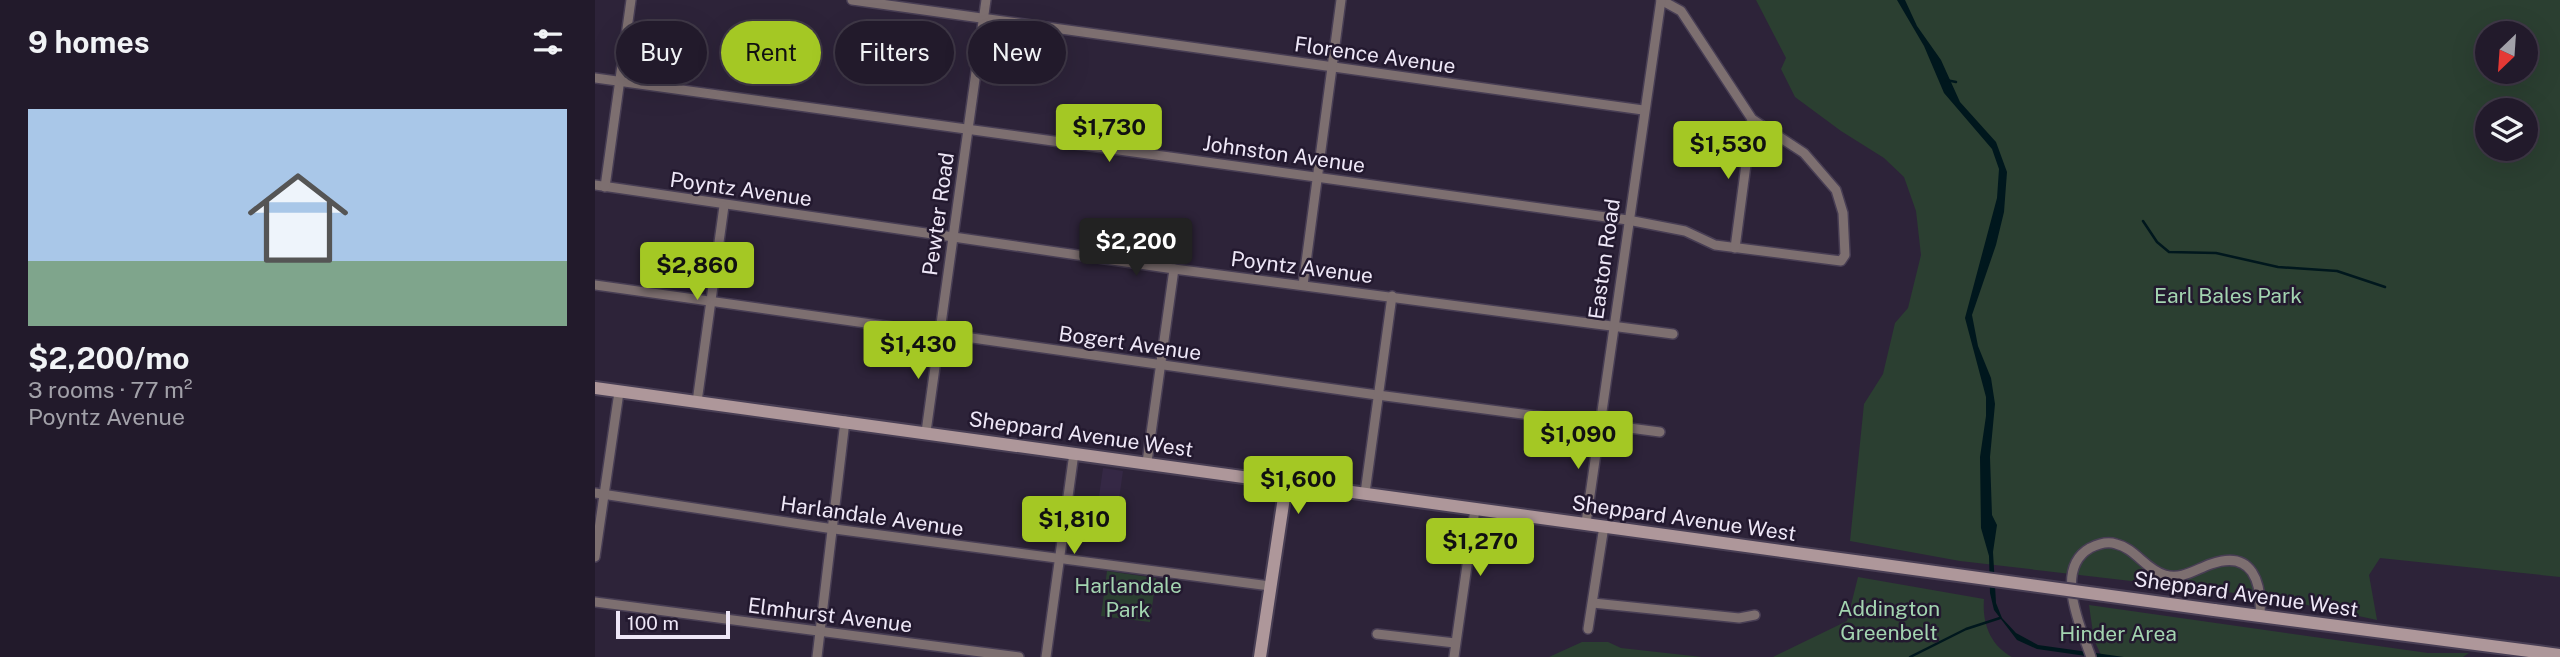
<!DOCTYPE html>
<html lang="en">
<head>
<meta charset="utf-8">
<style>
  :root { --surface:#221a2b; --page:#2e2737; --text:#f1f3f6; --muted:#a2a1a9; --line:#3f3847; --accent:#a4c824 }
  body { margin:0; font-family:"Public Sans",sans-serif; background:var(--page); color:var(--text); height:100vh; display:flex; flex-direction:column; font-size:26px; white-space:nowrap }
  * { box-sizing:border-box; margin:0 }
  p { font-size:23px; color:var(--muted) }
  .icon { flex:none; width:38px; height:38px; fill:none; stroke:currentColor; stroke-width:2; stroke-linecap:round; stroke-linejoin:round }
  .map { position:relative; flex:1; overflow:hidden }
  .side { display:flex; flex-direction:column; background:var(--surface); width:595px }
  .side>* { flex:none }
  .hud { position:absolute; left:21px; top:21px; width:665px; height:63px; display:flex; gap:14px }
  .needle { width:46px; rotate:205deg }
  .fabs { position:absolute; left:1880px; top:21px; display:grid; gap:14px }
  .fabs a { display:grid; place-items:center; width:63px; height:63px; border-radius:50%; background:var(--surface); box-shadow:0 7px 28px #0002,0 0 0 2px var(--line); font-size:35px }
  .scale { position:absolute; left:21px; bottom:18px; width:114px; box-sizing:border-box; padding-left:7px; border:4px solid #eee7f7; border-top:0; font-size:19px; line-height:24px; white-space:nowrap; color:#eee7f7; -webkit-text-stroke:5px #23192f; paint-order:stroke }
  .price { position:absolute; translate:-50% -60px; padding:0 16px; border-radius:7px; background:var(--accent); color:#111; font-size:23px; line-height:46px; filter:drop-shadow(0 2px 4px #0008) }
  .price::after { content:''; position:absolute; left:50%; top:42px; width:21px; height:16px; margin-left:-10px; background:inherit; clip-path:polygon(0 0,100% 0,50% 100%) }
  .price.active { background:#222; color:#fff }
  ul { padding:0; list-style:none }
  li { display:grid; align-content:center; gap:14px; height:371px; padding:0 28px }
  li span { display:grid; place-items:center; height:217px; border-radius:0px; color:#555 }
  li>.icon { margin-inline-start:auto }
  span .icon { width:126px; height:126px; fill:#fffc; stroke-width:1 }
  li b { font-size:30px }
  h2 { display:flex; justify-content:space-between; align-items:center; height:84px; padding:0 28px; font-size:30px }
  .tag { padding:0 24px; border-radius:32px; background:var(--surface); box-shadow:0 7px 28px #0002,0 0 0 2px var(--line); font-size:24px; line-height:63px }
  .tag.active { background:var(--accent); color:#111 }
  main { display:flex; flex:1; min-height:0 }
  .map>svg:first-child { display:block }
  .built { fill:#352845 }
  .green { fill:#2b3f31; fill-rule:evenodd }
  .water { fill:#00171d }
  .lines { fill:none; stroke-linecap:round; stroke-linejoin:round }
  .stream { stroke:#00171d; stroke-width:2.5 }
  .street-casing { stroke:#483e54; stroke-width:12 }
  .secondary-casing { stroke:#483e54; stroke-width:16 }
  .street { stroke:#7d6f70; stroke-width:9 }
  .secondary { stroke:#ae979a; stroke-width:12 }
  .secondary-bridge-casing { stroke:#483e54; stroke-width:16; stroke-linecap:butt }
  .secondary-bridge { stroke:#ae979a; stroke-width:12 }
  .labels { text-anchor:middle; dominant-baseline:central; stroke-width:5; stroke-linejoin:round; paint-order:stroke }
  .street-label { font-size:21px; fill:#eee7f7; stroke:#23192f }
  .park-label { font-size:21px; fill:#a3d4b0; stroke:#23192f }
</style>
</head>
<body>
<main>
<section class="side">
<h2>9 homes<svg class="icon" aria-label="filters" viewBox="0 0 24 24"><path d="M4 7h16M4 17h16"/><circle cx="9" cy="7" r="2"/><circle cx="15" cy="17" r="2"/></svg></h2>
<ul>
<li><span style="background:linear-gradient(#a9c7e8 70%,#7fa58c 0)"><svg class="icon" aria-label="home" viewBox="0 0 24 24"><path d="M3 11l9-7 9 7M6 9v11h12V9"/></svg></span><div><b>$2,200/mo</b><p>3 rooms · 77 m²</p><p>Poyntz Avenue</p></div></li>
</ul>
</section>
<div class="map">
<svg width="1965" height="657" viewBox="0 0 1965 657">
  <rect width="100%" height="100%" fill="#2d2339"/>
  <!-- built -->
  <polygon class="built" points="508,468 528,471 522,514 502,511"/>
  <!-- green -->
  <g class="green">
    <path d="M1161 0H1965V577L1785 558 1774 575 1782 620 1674 597 1365 561 1255 541 1269 404 1288 374 1300 323 1313 308 1326 255 1321 211 1309 177 1289 158 1246 131 1200 97 1186 69 1191 58ZM1892 33H1930V72H1892ZM1892 110H1930V149H1892Z"/>
    <polygon points="512,571 561,578 555,622 506,616"/>
    <path d="M1263 577 1389 599C1387 623 1395 645 1417 657H1178L1252 621Z"/>
    <polygon points="1494,605 1833,653 1874,653 1868,657 1507,657 1499,640"/>
    <polygon points="987,642 1013,642 1026,648 1107,657 954,657"/>
  </g>
  <!-- water -->
  <polygon class="water" points="1302,0 1310,0 1322,26 1346,60 1365,102 1401,142 1412,172 1409,212 1401,245 1377,315 1383,346 1396,378 1400,404 1395,457 1397,515 1402,525 1398,552 1401,603 1407,618 1421,633 1443,645 1529,657 1498,657 1442,649 1422,640 1399,610 1395,593 1394,556 1386,528 1385,457 1391,416 1391,397 1370,318 1402,198 1404,169 1397,149 1349,93 1329,46"/>
  <g class="lines">
    <!-- stream -->
    <g class="stream">
      <polyline points="1351,80 1361,82"/>
      <polyline points="1548,221 1562,242 1574,252 1621,253 1683,267 1742,271 1790,287"/>
      <polyline points="1315,657 1371,629 1405,618"/>
    </g>
    <defs>
      <g id="street">
        <polyline points="257,0 1048,110"/>
        <polyline points="0,78 1033,220 1090,231 1120,245 1246,261 1250,255 1248,213 1241,190 1209,153 1157,119 1086,11 1066,0"/>
        <polyline points="0,185 579,269 1078,334"/>
        <polyline points="10,187 36,0"/>
        <polyline points="1140,248 1157,119"/>
        <polyline points="0,285 775,394 1065,432"/>
        <polyline points="708,285 746,0"/>
        <polyline points="102,402 129,206"/>
        <polyline points="331,432 391,0"/>
        <polyline points="552,462 579,269"/>
        <polyline points="0,493 232,528 675,586"/>
        <polyline points="770,493 797,296"/>
        <polyline points="991,523 1066,0"/>
        <polyline points="0,557 24,392"/>
        <polyline points="0,602 424,657"/>
        <polyline points="998,603 1144,618 1160,615"/>
        <polyline points="993,629 1009,526"/>
        <polyline points="782,634 860,643"/>
        <polyline points="222,657 250,421"/>
        <polyline points="451,657 479,453"/>
        <polyline points="859,657 880,509"/>
        <path d="M1496 657C1486 628 1458 569 1495 548 1503 544 1512 541 1521 544 1540 548 1551 570 1570 575 1587 580 1601 569 1616 564 1658 549 1667 583 1665 616"/>
      </g>
      <g id="secondary">
        <polyline points="0,388 1267,562"/>
        <polyline points="1619,610 1965,655"/>
        <polyline points="665,657 691,484"/>
      </g>
    </defs>
    <!-- street casing -->
    <use href="#street" class="street-casing"/>
    <!-- secondary casing -->
    <use href="#secondary" class="secondary-casing"/>
    <!-- street -->
    <use href="#street" class="street"/>
    <!-- secondary -->
    <use href="#secondary" class="secondary"/>
    <defs>
      <polyline id="secondary-bridge" points="1267,562 1619,610"/>
    </defs>
    <!-- secondary-bridge casing -->
    <use href="#secondary-bridge" class="secondary-bridge-casing"/>
    <!-- secondary-bridge -->
    <use href="#secondary-bridge" class="secondary-bridge"/>
  </g>
  <g class="labels">
    <!-- street labels -->
    <g class="street-label">
      <text transform="translate(780 55) rotate(8)">Florence Avenue</text>
      <text transform="translate(689 154) rotate(8)">Johnston Avenue</text>
      <text transform="translate(146 189) rotate(8)">Poyntz Avenue</text>
      <text transform="translate(343 214) rotate(-82)">Pewter Road</text>
      <text transform="translate(1009 259) rotate(-82)">Easton Road</text>
      <text transform="translate(707 267) rotate(7)">Poyntz Avenue</text>
      <text transform="translate(535 343) rotate(8)">Bogert Avenue</text>
      <text transform="translate(486 434) rotate(8)">Sheppard Avenue West</text>
      <text transform="translate(277 516) rotate(8)">Harlandale Avenue</text>
      <text transform="translate(1089 518) rotate(8)">Sheppard Avenue West</text>
      <text transform="translate(1651 594) rotate(8)">Sheppard Avenue West</text>
      <text transform="translate(235 615) rotate(7)">Elmhurst Avenue</text>
    </g>
    <!-- park labels -->
    <g class="park-label">
      <text x="1633" y="295">Earl Bales Park</text>
      <text x="533" y="585">Harlandale<tspan x="533" dy="24">Park</tspan></text>
      <text x="1294" y="608">Addington<tspan x="1294" dy="24">Greenbelt</tspan></text>
      <text x="1523" y="633">Hinder Area</text>
    </g>
  </g>
</svg>
<div class="fabs">
<a><svg class="needle" viewBox="-14 -14 28 28"><path d="M0-13l5 13h-10z" fill="#e53935"/><path d="M0 13l5-13h-10z" fill="#a2a1a9"/></svg></a>
<a><svg class="icon" aria-label="layers" viewBox="0 0 24 24"><path d="M12 4l9 5-9 5-9-5zM3 14l9 5 9-5"/></svg></a>
</div>
<div class="scale">100 m</div>
<b class="price" style="left:514px;top:164px">$1,730</b>
<b class="price" style="left:1133px;top:181px">$1,530</b>
<b class="price active" style="left:541px;top:278px">$2,200</b>
<b class="price" style="left:102px;top:302px">$2,860</b>
<b class="price" style="left:323px;top:381px">$1,430</b>
<b class="price" style="left:983px;top:471px">$1,090</b>
<b class="price" style="left:703px;top:516px">$1,600</b>
<b class="price" style="left:479px;top:556px">$1,810</b>
<b class="price" style="left:885px;top:578px">$1,270</b>
<div class="hud">
<a class="tag">Buy</a>
<a class="tag active">Rent</a>
<a class="tag">Filters</a>
<a class="tag">New</a>
</div>
</div>
</main>
</body>
</html>
